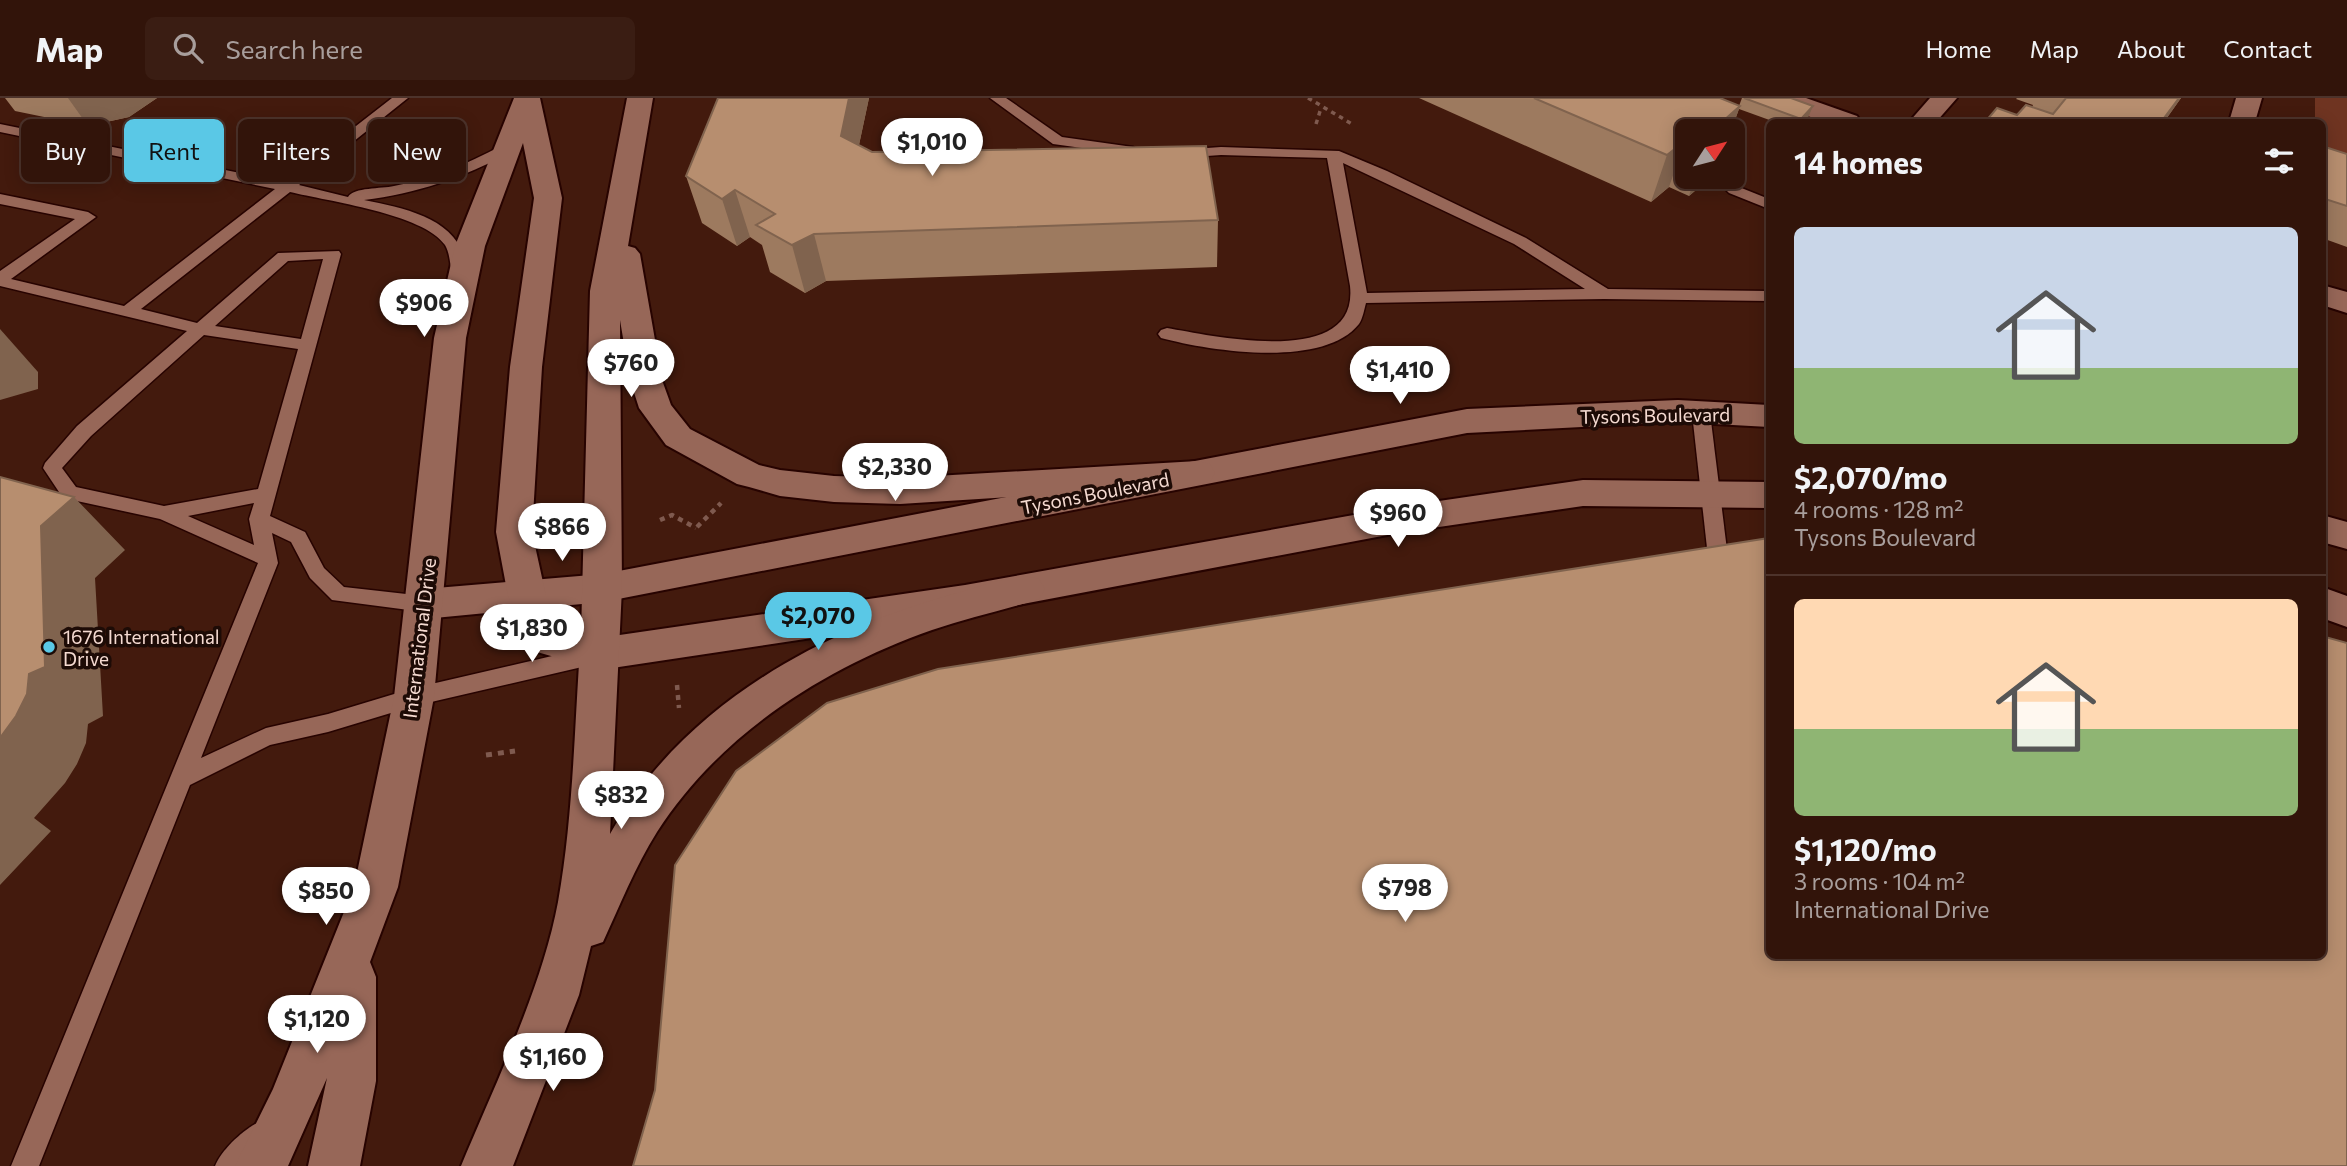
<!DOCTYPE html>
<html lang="en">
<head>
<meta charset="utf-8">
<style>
  :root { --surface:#32140a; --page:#3a1d13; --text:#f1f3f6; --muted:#a89e9c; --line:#4d332b; --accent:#5ac8e6 }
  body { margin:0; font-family:Commissioner,sans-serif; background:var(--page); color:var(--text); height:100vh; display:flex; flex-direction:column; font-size:26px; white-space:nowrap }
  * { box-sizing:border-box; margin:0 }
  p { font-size:23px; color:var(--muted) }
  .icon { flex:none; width:38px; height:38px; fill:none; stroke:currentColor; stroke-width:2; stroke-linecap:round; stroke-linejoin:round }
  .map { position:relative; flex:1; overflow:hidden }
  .panel { position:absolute; left:1766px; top:21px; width:560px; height:840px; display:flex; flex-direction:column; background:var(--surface); border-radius:10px; box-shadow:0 4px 18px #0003,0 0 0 2px var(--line) }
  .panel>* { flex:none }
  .hud { position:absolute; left:21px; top:21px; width:665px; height:63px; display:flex; gap:14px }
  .needle { width:46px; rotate:54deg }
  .fabs { position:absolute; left:1675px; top:21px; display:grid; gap:14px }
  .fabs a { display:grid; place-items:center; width:70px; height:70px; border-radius:10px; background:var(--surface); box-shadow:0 4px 18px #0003,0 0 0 2px var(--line); font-size:35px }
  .price { position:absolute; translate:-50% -60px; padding:0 16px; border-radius:24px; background:#fff; color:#222; font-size:23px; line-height:46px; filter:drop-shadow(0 2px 4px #0008) }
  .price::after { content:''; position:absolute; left:50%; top:42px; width:21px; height:16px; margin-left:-10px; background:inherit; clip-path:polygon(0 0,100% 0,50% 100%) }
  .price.on { background:var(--accent); color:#111 }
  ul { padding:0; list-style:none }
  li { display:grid; align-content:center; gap:14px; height:371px; padding:0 28px }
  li+li { border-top:2px solid var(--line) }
  li span { display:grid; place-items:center; height:217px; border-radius:10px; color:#555 }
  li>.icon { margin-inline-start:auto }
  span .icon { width:126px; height:126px; fill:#fffc; stroke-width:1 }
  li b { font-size:30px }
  h2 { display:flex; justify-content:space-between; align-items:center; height:84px; padding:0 28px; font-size:30px }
  .tag { padding:0 24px; border-radius:10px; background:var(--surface); box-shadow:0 4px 18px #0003,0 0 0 2px var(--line); font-size:24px; line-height:63px }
  .tag.on { background:var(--accent); color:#111 }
  header { display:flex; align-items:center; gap:42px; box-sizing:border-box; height:98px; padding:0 35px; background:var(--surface); border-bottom:2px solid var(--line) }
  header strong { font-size:33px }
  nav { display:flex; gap:38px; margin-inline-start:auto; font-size:24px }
  .search { width:490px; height:63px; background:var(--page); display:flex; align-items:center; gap:18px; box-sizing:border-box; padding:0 24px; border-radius:10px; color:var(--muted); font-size:26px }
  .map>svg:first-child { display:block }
  .green { fill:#6f3421 }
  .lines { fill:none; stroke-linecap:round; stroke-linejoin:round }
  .service-casing { stroke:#270300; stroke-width:3 }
  .minor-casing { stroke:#270300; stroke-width:4 }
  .tertiary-casing { stroke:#270300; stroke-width:4 }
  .secondary-casing { stroke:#270300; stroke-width:4 }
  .path-far2 { stroke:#7f5a4f; stroke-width:3.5; stroke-dasharray:4.5 4.5; stroke-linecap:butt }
  .path-far1 { stroke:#7f5a4f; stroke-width:4.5; stroke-dasharray:5 5; stroke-linecap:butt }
  .path { stroke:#7f5a4f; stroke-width:5; stroke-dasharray:6 6; stroke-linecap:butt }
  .service { fill:#976758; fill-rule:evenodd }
  .minor { fill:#976758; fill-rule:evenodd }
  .tertiary { fill:#976758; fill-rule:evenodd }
  .secondary { fill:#976758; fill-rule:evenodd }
  .wall { fill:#9d7a5f }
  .shaded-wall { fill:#80634e }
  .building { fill:#b78e6f; stroke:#80634e; stroke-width:2 }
  .poi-dot { fill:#5ac8e6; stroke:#1d0b06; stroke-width:2.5 }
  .labels { text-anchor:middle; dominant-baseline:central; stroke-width:7; stroke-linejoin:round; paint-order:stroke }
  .street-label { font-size:19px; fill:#f5dad1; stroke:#1d0b06 }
  .poi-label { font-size:19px; fill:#f5dad1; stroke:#1d0b06; text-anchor:start }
</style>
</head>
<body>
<header>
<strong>Map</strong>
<div class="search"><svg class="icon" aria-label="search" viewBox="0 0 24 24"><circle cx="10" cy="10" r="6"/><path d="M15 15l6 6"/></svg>Search here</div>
<nav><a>Home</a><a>Map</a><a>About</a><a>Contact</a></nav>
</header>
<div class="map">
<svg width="2347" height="1068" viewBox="0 0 2347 1068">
  <rect width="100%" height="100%" fill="#431a0d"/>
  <!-- green -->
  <polygon class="green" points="2315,0 2347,0 2347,95 2322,87 2322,24 2315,24"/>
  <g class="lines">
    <defs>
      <g id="service">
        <path d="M392 0H408L299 87 348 99C354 89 381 91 394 88 432 81 467 66 501 48H511L513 51 511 54C465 79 416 96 364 102 408 111 463 121 468 175L466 179H454C449 169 451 157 445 147 424 116 327 103 290 94L141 211 197 225 278 155 339 153 341 156 270 418 305 434 324 470 344 489 424 498 431 500 434 506 431 512 424 514 332 502 310 480 291 444 272 435 278 465 201 660 266 630 328 616 414 590 595 548 603 551 606 557 603 563 595 566 414 608 328 634 270 647 190 687 39 1068H11L258 465 160 421 63 400 43 370 45 365 77 328 187 233 0 188V173L75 121 0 106V96L88 114 96 119 11 181 124 208 275 91 0 34V26L284 84ZM323 161 301 241 215 228 288 163ZM204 237 298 251 258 391 164 408 76 389 62 370 91 338ZM254 405 249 421 254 447 188 418Z"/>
        <polygon points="990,0 1006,0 1062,39 1133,49 1140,53 1133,57 1053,46"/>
        <path d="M1221 49 1339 53 1387 73 1526 140 1608 191 1769 193V203L1604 201 1366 205C1364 212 1363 220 1359 226 1323 271 1210 253 1161 240L1158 236 1161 232 1167 230C1214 238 1359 271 1350 188L1327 60 1221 57 1179 60 1172 56 1179 52ZM1343 65 1514 146 1585 191 1367 195Z"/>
        <polygon points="1734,87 1769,101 1769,111 1729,95 1726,92"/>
        <polygon points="1701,309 1707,311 1710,315 1729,468 1726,473 1719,476 1712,473 1709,468 1692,315 1695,311"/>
        <path d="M261 1023 271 1027 275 1037 271 1047 249 1068H215C222 1051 244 1031 261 1023Z"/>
      </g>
      <g id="minor">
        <polygon points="1769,0 1806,0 1857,18 1861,24 1825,24 1773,6"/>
        <polygon points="1930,0 1957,0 1936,24 1909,24"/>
        <polygon points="2236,0 2262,0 2255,24 2229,24"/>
        <polygon points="2322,187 2347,194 2347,215 2322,207"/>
      </g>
      <g id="tertiary">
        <polygon points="1678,302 1769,307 1769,329 1678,324 1467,335 603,504 424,521 411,516 405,506 411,496 424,491 603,476 1467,311"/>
        <polygon points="1583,382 1769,384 1769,410 1583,408 1398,435 965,517 599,572 585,567 579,556 585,545 599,540 965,487 1398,409"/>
        <polygon points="2322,417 2347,424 2347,451 2322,444"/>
        <polygon points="2322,489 2347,498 2347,529 2322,520"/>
      </g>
      <path id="secondary" d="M514 0H540L562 100 542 269 532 434 546 498 564 531 581 536 590 193 627 0H653L628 148 635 150 640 156 662 282 671 307 690 331 759 367 780 372 834 378 900 380 1198 363 1210 366 1215 375 1210 384 1198 387 900 406 834 404 780 398 749 389 737 386 666 347 639 310 630 282 620 222 622 490 610 736C683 608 818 533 957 495 982 489 1015 473 1039 481L1045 491 1039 501C1004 512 967 520 932 532 824 570 720 636 657 734 635 769 620 807 603 844L591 848 579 897 513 1068H461C495 986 542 890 558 804 572 726 574 645 579 566L537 554 508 498 496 434 510 269 534 100 523 45 485 148 466 240 434 599 398 789 370 864 376 879V983L360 1068H308L327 980 288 1068H235L273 991 354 789 394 599 434 240 455 148Z"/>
    </defs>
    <!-- service casing -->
    <use href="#service" class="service-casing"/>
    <!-- minor casing -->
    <use href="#minor" class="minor-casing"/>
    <!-- tertiary casing -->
    <use href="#tertiary" class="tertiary-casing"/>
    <!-- secondary casing -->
    <use href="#secondary" class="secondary-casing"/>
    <!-- path-far2 -->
    <g class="path-far2">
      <polyline points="1308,0 1352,26"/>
      <polyline points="1316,26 1321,10"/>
    </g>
    <!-- path-far1 -->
    <g class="path-far1">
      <polyline points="660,422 672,417 696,430"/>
      <polyline points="697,429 721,405"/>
      <polyline points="677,587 679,610"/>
    </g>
    <!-- path -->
    <polyline class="path" points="486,657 515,653"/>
    <!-- service -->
    <use href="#service" class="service"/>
    <!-- minor -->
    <use href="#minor" class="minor"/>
    <!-- tertiary -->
    <use href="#tertiary" class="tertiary"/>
    <!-- secondary -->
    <use href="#secondary" class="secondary"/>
  </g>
  <!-- wall -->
  <g class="wall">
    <polygon points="5,0 157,0 129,19 88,28 15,13"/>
    <polygon points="718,0 869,0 859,47 872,54 1218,122 1217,169 826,183 805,195 770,174 762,147 750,139 737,148 702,125 686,78"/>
    <polygon points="1419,0 1720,0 1739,8 1742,0 1791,0 1808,20 1804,24 1775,24 1739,11 1731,33 1687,33 1687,79 1711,79 1689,98 1669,89 1651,104"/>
    <polygon points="2017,0 2181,0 2164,24 1985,24 2017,17 2032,9 2033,7 2016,1"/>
    <polygon points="2322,48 2347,56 2347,149 2322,140"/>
  </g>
  <!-- shaded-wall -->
  <g class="shaded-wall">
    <polygon points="68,0 157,0 129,19 88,28"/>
    <polygon points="849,0 869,0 851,84 841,38"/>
    <polygon points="2179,0 2181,0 2164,24 2161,24"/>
    <polygon points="1740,8 1731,33 1718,33 1722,24"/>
    <polygon points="1813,8 1808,20 1804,24 1799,24 1801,21"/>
    <polygon points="1685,43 1669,89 1651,104 1667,57"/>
    <polygon points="1695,79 1711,79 1689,98"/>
    <polygon points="735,92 750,139 737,148 722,101"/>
    <polygon points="814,136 826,183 805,195 792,147"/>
    <polygon points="0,231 38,274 38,291 0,302"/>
    <polygon points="74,399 125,452 95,480 103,618 88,626 86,645 77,666 65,685 34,720 51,733 0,787 0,640 41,428"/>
  </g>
  <!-- building -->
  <g class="building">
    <polygon points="718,0 849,0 841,38 872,54 1206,48 1218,122 814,136 792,147 756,127 775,116 735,92 722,101 686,78"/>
    <polygon points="1534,0 1720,0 1740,8 1722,24 1733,28 1727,33 1687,33 1687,43 1685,43 1667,57"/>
    <polygon points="1744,0 1791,0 1813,8 1801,21"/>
    <polygon points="2066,0 2179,0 2161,24 1985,24 1997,10 2017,17 2026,7 2053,16"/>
    <polygon points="2322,48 2347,56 2347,108 2322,100"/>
    <polygon points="0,379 74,399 41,428 45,569 29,576 27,596 16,618 0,640"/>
    <polygon points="1769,440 1769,858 2322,858 2322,538 2347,545 2347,1068 633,1068 655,992 675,767 736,673 827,605 938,571"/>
  </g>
  <!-- markers -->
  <circle class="poi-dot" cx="49" cy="549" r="7"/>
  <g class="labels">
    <!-- street labels -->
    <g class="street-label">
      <text transform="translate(1655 317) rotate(-1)">Tysons Boulevard</text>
      <text transform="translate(1095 395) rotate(-11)">Tysons Boulevard</text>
      <text transform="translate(419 540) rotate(-83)">International Drive</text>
    </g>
    <!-- poi labels -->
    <g class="poi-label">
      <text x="63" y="538">1676 International<tspan x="63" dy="22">Drive</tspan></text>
    </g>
  </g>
</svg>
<div class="fabs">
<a><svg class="needle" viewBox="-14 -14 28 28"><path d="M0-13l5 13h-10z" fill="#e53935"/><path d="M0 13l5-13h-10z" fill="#a89e9c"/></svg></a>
</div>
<b class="price" style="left:932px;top:80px">$1,010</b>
<b class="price" style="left:424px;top:241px">$906</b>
<b class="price" style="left:631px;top:301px">$760</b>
<b class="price" style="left:1400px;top:308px">$1,410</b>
<b class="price" style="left:895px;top:405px">$2,330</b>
<b class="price" style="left:1398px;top:451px">$960</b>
<b class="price" style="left:562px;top:465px">$866</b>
<b class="price on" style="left:818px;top:554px">$2,070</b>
<b class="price" style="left:532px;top:566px">$1,830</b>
<b class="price" style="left:621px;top:733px">$832</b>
<b class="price" style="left:1405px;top:826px">$798</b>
<b class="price" style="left:326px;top:829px">$850</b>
<b class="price" style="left:317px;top:957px">$1,120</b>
<b class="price" style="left:553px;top:995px">$1,160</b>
<div class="hud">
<a class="tag">Buy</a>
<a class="tag on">Rent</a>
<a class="tag">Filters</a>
<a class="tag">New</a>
</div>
<section class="panel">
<h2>14 homes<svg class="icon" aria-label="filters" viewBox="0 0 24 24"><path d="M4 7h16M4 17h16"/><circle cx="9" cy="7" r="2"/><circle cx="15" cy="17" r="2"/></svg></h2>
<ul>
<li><span style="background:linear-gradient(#c9d6e8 65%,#8fb573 0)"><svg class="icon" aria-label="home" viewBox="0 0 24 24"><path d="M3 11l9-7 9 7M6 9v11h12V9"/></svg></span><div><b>$2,070/mo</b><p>4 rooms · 128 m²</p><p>Tysons Boulevard</p></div></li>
<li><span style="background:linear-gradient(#ffd9b3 60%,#8fb573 0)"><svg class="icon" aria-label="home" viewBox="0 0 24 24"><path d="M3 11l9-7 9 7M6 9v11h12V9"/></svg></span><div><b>$1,120/mo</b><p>3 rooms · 104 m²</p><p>International Drive</p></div></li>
</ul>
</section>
</div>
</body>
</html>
